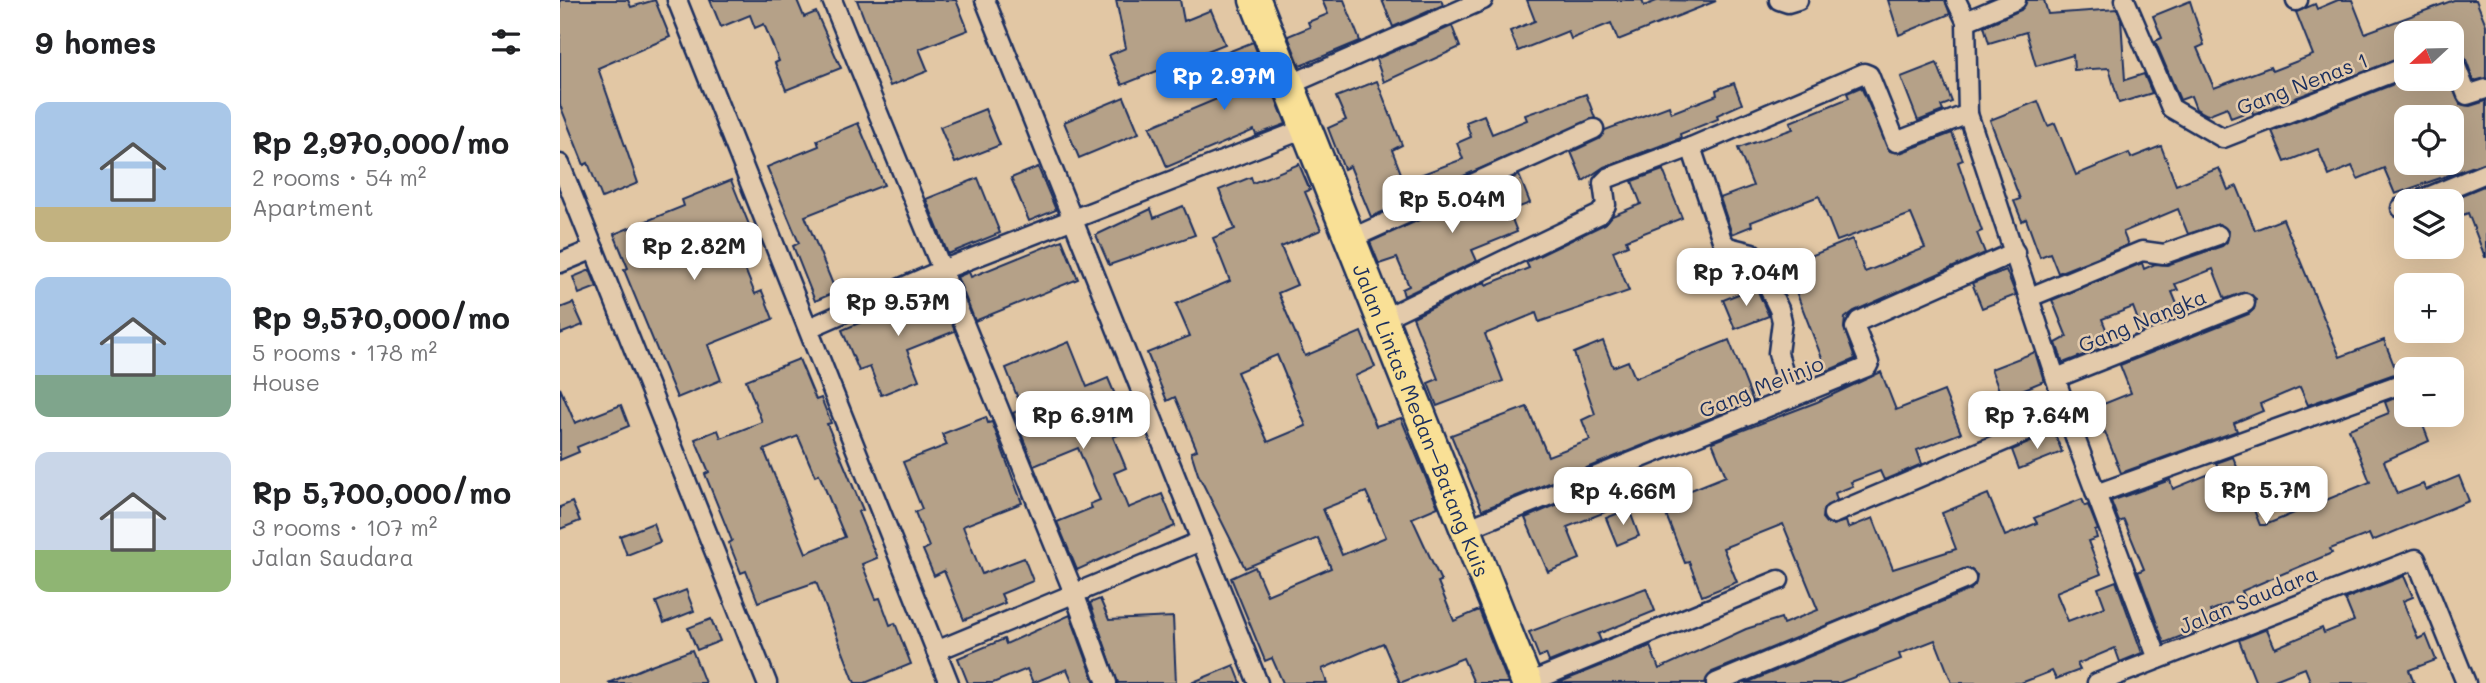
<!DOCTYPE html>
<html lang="en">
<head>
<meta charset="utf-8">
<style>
  :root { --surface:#fff; --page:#f6f6f6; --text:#202124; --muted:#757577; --accent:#1a73e8 }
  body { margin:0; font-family:Mali,sans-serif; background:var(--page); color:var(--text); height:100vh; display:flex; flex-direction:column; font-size:26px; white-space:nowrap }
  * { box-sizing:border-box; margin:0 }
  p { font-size:23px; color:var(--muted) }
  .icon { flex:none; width:38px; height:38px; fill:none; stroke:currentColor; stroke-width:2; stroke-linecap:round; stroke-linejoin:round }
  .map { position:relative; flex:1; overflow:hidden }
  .sheet { display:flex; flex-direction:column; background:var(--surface); width:560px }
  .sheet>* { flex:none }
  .needle { width:46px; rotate:248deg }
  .buttons { position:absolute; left:1834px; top:21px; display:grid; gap:14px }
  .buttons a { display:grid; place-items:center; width:70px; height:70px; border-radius:14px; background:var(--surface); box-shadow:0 7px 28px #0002; font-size:35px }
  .price { position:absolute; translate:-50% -60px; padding:0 16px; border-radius:14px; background:#fff; color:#222; font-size:23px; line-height:46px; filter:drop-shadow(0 2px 4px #0008) }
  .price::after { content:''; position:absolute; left:50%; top:42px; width:21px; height:16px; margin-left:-10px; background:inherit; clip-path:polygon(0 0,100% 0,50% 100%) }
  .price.current { background:var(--accent); color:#fff }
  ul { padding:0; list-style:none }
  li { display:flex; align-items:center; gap:21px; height:175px; padding:0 35px }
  li span { display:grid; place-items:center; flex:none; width:196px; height:140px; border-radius:14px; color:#555 }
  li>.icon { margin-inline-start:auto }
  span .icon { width:84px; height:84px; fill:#fffc; stroke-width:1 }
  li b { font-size:30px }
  h2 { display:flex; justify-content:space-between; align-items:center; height:84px; padding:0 35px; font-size:30px }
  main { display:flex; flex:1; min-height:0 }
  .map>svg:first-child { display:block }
  .building { fill:#b5a188; stroke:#1b2f5e; stroke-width:2; fill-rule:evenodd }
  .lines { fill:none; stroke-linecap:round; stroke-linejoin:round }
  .street-casing { stroke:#1b2f5e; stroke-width:23 }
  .highway-casing { stroke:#1b2f5e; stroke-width:35 }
  .street { stroke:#e3caab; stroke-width:18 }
  .highway { stroke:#f9e096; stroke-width:30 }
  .labels { text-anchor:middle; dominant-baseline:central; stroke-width:5; stroke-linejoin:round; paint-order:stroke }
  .street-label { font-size:21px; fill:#1b2f5e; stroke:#e3caab }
</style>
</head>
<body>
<main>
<section class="sheet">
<h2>9 homes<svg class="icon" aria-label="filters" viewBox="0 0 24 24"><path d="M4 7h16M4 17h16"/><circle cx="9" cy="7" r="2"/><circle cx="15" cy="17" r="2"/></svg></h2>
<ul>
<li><span style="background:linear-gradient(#a9c7e8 75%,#c2b280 0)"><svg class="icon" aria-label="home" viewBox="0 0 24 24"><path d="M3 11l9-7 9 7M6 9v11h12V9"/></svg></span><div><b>Rp 2,970,000/mo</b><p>2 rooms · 54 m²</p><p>Apartment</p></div></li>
<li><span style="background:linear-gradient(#a9c7e8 70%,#7fa58c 0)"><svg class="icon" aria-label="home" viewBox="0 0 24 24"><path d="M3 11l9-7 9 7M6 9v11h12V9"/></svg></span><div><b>Rp 9,570,000/mo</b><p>5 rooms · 178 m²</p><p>House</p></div></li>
<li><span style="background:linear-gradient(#c9d6e8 70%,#8fb573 0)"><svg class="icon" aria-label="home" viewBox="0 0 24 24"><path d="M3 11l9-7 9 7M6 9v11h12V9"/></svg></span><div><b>Rp 5,700,000/mo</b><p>3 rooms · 107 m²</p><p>Jalan Saudara</p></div></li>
</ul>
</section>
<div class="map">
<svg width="1926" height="683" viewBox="0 0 1926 683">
  <rect width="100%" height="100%" fill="#e2c7a4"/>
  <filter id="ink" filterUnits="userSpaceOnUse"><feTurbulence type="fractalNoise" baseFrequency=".0143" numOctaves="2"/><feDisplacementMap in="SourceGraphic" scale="14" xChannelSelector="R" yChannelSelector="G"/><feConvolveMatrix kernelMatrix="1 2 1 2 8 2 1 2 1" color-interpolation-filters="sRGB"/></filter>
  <g filter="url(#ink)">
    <!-- building -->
    <g class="building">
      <polygon points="0,0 68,0 71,7 95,0 110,37 38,68 78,183 42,198 28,163 24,165 0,105"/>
      <polygon points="150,0 237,0 244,17 256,12 281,68 226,90 215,63 219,61 204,24 195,28 190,15 161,27"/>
      <polygon points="297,0 396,0 408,30 359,49 368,71 330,86"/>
      <polygon points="556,0 620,0 624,21 651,10 665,44 562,85 549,55 566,48"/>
      <polygon points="762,0 784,0 800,41 740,66 728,36 750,27 748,22 768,14"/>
      <polygon points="822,0 881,0 883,5 833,27"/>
      <polygon points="967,0 1082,0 1084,6 1099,0 1156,1 1058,40 1051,23 1011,39 1008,31 958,51 950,31 975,21"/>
      <polygon points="1328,0 1385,0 1390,14 1339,35"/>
      <polygon points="1467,0 1484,0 1488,14 1557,9 1561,19 1565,80 1584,74 1592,93 1559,103 1549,68 1514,70 1513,55 1476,66 1466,32 1429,43 1424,26 1461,10"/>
      <polygon points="1778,0 1792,0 1805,33 1894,0 1916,0 1926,25 1926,78 1914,81 1896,33 1846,33 1846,56 1693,114 1692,110 1671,118 1667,107 1647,115 1636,109 1631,96 1620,100 1595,41 1602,38 1593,16 1630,1 1644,45 1637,48 1654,88 1710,67 1712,71 1753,55 1736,12 1755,4 1757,9"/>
      <polygon points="892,26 900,47 824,82 816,59"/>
      <polygon points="693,42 726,124 696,135 694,130 607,167 590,127 676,91 660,55"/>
      <polygon points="1377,63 1392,102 1381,106 1383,111 1358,121 1341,77"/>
      <path d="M1847 79H1889L1900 104 1910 106 1926 101V162L1835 194 1824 168 1798 179 1792 166 1769 176 1758 149 1725 162 1712 131ZM1841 117H1892V163H1846V131Z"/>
      <polygon points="817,81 842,145 832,150 844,181 903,159 897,143 911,137 906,122 924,115 932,134 967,120 965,115 1026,94 1035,118 811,217 790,166 784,169 768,128 786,120 776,97"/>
      <polygon points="1174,83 1182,104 1157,115 1158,119 1120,134 1121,138 1044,167 1023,181 1011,152 1039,139 1045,130 1109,106 1111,113 1157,95 1156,90"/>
      <polygon points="1301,87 1330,151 1340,153 1392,133 1403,160 1398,162 1422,231 1417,233 1425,253 1294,311 1285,318 1284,328 1295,359 1267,371 1226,266 1292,239 1305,272 1365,248 1351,214 1277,241 1259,196 1191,222 1192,226 1172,234 1160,198 1193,186 1178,148 1233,129 1230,122 1289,98 1287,93"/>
      <polygon points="564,97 579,133 519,158 504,122"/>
      <polygon points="1478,101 1488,126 1495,123 1516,175 1569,153 1571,158 1601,146 1616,185 1659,168 1668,190 1677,186 1695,230 1723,219 1780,357 1824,340 1837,373 1748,405 1740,387 1700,404 1703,411 1674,423 1677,431 1561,473 1545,432 1540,434 1531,409 1571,393 1560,365 1689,314 1694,309 1696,299 1686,292 1665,299 1653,269 1615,284 1618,290 1612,292 1622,316 1582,331 1573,307 1542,319 1552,344 1503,363 1496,343 1507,337 1492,300 1582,263 1584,269 1595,264 1607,265 1662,246 1667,242 1669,232 1659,224 1628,234 1618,209 1563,232 1568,245 1498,273 1490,253 1480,257 1466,219 1462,221 1454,201 1460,199 1430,120"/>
      <polygon points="425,109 440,145 395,163 380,127"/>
      <polygon points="298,123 324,185 245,216 276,292 255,301 233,246 239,243 207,167 259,146 257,140"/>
      <path d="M739 164 750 190 745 192 761 230 721 247 737 285 718 293 745 356 801 332 815 367 795 376 816 426 841 418 878 507 852 518 881 581 878 582 894 621 919 610 948 683H914L903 658 840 683 823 643 762 669 767 683H723L712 658 705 661 671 578 695 567 707 595 771 568 758 538 685 568 638 474 631 452 637 450 615 397 607 401 587 353 630 336 616 304 670 281 653 238 675 229 659 190 691 177 693 183ZM717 355 746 426 708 442 677 372ZM806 492 826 537 782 555 763 509Z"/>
      <polygon points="478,167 496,210 469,221 451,178"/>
      <polygon points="1103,170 1122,218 1066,240 1068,245 1053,251 1069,291 979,322 976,313 925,334 943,381 877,406 868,383 878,379 853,317 925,282 926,285 969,268 966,262 1045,224 1052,216 1081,204 1072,181"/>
      <polygon points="959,175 970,203 949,211 957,232 912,250 917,261 844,296 842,289 849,286 837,258 819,264 810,242"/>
      <polygon points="418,178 440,233 388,254 366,199"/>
      <polygon points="171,180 198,247 179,254 195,294 202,291 213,319 148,345 161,380 117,398 64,270 68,268 54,234 124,206 122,200"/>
      <polygon points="1926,185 1926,257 1925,257 1908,213 1892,219 1892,201 1887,201"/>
      <polygon points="623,206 635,235 549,265 536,235 591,209 594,218"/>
      <polygon points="502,240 518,279 415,321 397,277 409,272 411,277"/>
      <polygon points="30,270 37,287 19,294 13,277"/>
      <polygon points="1446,270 1456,295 1422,308 1412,283"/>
      <polygon points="376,285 395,331 347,350 359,380 321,395 310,367 299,371 282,330 326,312 324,308"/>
      <polygon points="1196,287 1209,316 1175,329 1163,300"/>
      <polygon points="13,303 23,325 0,334 0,308"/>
      <polygon points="1169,340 1193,401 922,510 891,435 967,407 988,456 1030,440 1022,420 1035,414 1014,353 1043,341 1053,367 1068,361 1075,378"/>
      <polygon points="509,342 527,387 548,378 570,430 553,437 566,468 554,473 568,508 602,494 615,526 517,570 497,522 532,508 530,504 540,500 518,448 474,466 453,413 462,409 446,368"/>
      <polygon points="1475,352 1484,381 1442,398 1431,369"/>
      <path d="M239 359 256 400 261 398 271 423 267 424 303 510 298 512 317 558 302 564 316 599 320 598 330 625 335 623 351 664 305 683H295L256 582 198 602 186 571 181 573 169 543 172 541 145 474 149 472 135 439 158 430 161 438 202 422 186 380ZM238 436 255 476 259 474 285 537 246 553 204 450Z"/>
      <polygon points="1321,372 1336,410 1384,391 1401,433 1357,450 1362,464 1324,480 1320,471 1291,482 1293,486 1275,493 1277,500 1264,508 1262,518 1266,523 1272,525 1286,521 1288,528 1313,518 1333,569 1396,549 1382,513 1428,494 1445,536 1477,523 1474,518 1522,499 1525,506 1528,505 1538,530 1535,531 1537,538 1528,541 1541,574 1496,592 1508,621 1545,607 1538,588 1556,581 1582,653 1560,662 1555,648 1517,664 1520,670 1496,679 1492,671 1461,683 1392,683 1375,640 1339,654 1341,659 1279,683 1186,683 1410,590 1415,585 1417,575 1407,568 1152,672 1145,683 998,683 1090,646 1099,669 1186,629 1221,618 1223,624 1258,610 1223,524 1163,548 1177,582 1142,596 1129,562 1125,563 1101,502 1166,476 1152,442 1257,402"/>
      <polygon points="0,388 15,423 61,405 69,426 17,447 19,452 0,460"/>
      <polygon points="1845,394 1846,415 1859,415 1869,441 1824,461 1837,494 1863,484 1866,490 1899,476 1909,501 1812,541 1809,534 1770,549 1772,553 1682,591 1685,597 1650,611 1655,623 1604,643 1578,572 1584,569 1564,520 1559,522 1551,501 1610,480 1613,489 1659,470 1656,463 1673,457 1700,525 1705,525 1810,482 1789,429 1829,413 1825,402"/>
      <polygon points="426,417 428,423 432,422 462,503 403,526 404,529 422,574 464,558 473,581 441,594 445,603 404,620 384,571 374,576 363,550 369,547 355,512 362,509 343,462 387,445 382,434"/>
      <polygon points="1494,432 1502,452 1459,469 1452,450"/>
      <polygon points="1039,487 1048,511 1007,527 1020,559 988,572 965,518"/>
      <polygon points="12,502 20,521 0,529 0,507"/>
      <polygon points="1069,509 1079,536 1057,545 1046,518"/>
      <polygon points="93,523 100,542 67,555 60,536"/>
      <polygon points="1844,576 1853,597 1843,601 1858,639 1866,635 1876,660 1849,670 1854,683 1751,683 1745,668 1707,683 1696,683 1679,640 1707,629 1715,648 1762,628 1764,633 1794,621 1785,599"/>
      <polygon points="1086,588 1095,611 1038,634 1041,641 989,662 986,654 979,657 969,632"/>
      <polygon points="126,590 134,611 104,623 96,602"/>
      <polygon points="540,599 549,620 613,617 616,683 558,683 530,603"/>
      <polygon points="510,615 535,683 513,683 507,669 473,683 467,669 433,683 408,683 398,658 444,639 446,644"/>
      <polygon points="151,619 160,641 137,650 128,628"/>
      <polygon points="132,650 145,683 48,683 91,665"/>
      <polygon points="674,665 681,683 631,683"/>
    </g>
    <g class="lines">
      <defs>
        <g id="street">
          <polyline points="117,0 389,683"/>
          <polyline points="272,0 514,593 547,683"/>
          <polyline points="425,0 698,683"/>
          <polyline points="1219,0 1228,3 1238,0"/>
          <polyline points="1396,0 1406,21 1408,114 1517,443 1598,659"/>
          <polyline points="1565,0 1611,108 1663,138 1846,67"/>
          <polyline points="1736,1 1738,0"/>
          <polyline points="1406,21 1456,0"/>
          <polyline points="1892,56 1907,95 1926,89"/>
          <polyline points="729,85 923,0"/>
          <polyline points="1131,147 1162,240 1168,247 1192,253 1219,309 1222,321 1218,353 1230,398"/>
          <polyline points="0,164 207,683"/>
          <polyline points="1858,201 1926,173"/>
          <polyline points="1841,208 1846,206"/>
          <polyline points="790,239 1034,129"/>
          <polyline points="0,263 34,249"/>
          <polyline points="1470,297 1582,251 1604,254 1658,235"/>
          <polyline points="822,319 1040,214 1046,205 1043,183 1048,178 1131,147 1304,73 1309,75 1336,142 1408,114"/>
          <polyline points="249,328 382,270 747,128"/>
          <polyline points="1496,378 1685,303"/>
          <polyline points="1536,494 1846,382"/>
          <polyline points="1273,514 1508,414"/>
          <polyline points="906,529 1307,367 1309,363 1295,328 1299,321 1455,252"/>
          <polyline points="376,651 641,541"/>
          <polyline points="968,683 1219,580"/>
          <polyline points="1156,683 1406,579"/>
          <polyline points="1537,683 1856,559 1906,683"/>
        </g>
        <g id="highway">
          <path id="s1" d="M695 0 967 683"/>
        </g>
      </defs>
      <!-- street casing -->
      <use href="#street" class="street-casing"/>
      <!-- highway casing -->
      <use href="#highway" class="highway-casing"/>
      <!-- street -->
      <use href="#street" class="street"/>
      <!-- highway -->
      <use href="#highway" class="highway"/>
    </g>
  </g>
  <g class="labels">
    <!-- street labels -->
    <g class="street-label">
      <text transform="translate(1742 83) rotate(-21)">Gang Nenas 1</text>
      <text transform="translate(1582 320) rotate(-22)">Gang Nangka</text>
      <text transform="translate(1201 386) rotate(-22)">Gang Melinjo</text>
      <text stroke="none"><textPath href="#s1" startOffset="452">Jalan Lintas Medan–Batang Kuis</textPath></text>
      <text transform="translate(1688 599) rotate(-22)">Jalan Saudara</text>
    </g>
  </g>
</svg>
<div class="buttons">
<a><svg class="needle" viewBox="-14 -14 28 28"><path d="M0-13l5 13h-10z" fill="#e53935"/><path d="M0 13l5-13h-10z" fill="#757577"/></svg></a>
<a><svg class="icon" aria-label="locate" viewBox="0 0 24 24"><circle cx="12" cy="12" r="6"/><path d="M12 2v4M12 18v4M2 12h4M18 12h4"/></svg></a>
<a><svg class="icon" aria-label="layers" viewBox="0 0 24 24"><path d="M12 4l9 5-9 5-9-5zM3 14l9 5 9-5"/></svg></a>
<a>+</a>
<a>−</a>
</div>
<b class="price current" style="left:664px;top:112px">Rp 2.97M</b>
<b class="price" style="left:892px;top:235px">Rp 5.04M</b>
<b class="price" style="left:134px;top:282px">Rp 2.82M</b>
<b class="price" style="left:1186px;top:308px">Rp 7.04M</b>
<b class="price" style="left:338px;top:338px">Rp 9.57M</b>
<b class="price" style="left:523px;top:451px">Rp 6.91M</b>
<b class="price" style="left:1477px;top:451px">Rp 7.64M</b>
<b class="price" style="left:1706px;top:526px">Rp 5.7M</b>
<b class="price" style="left:1063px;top:527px">Rp 4.66M</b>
</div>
</main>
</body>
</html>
